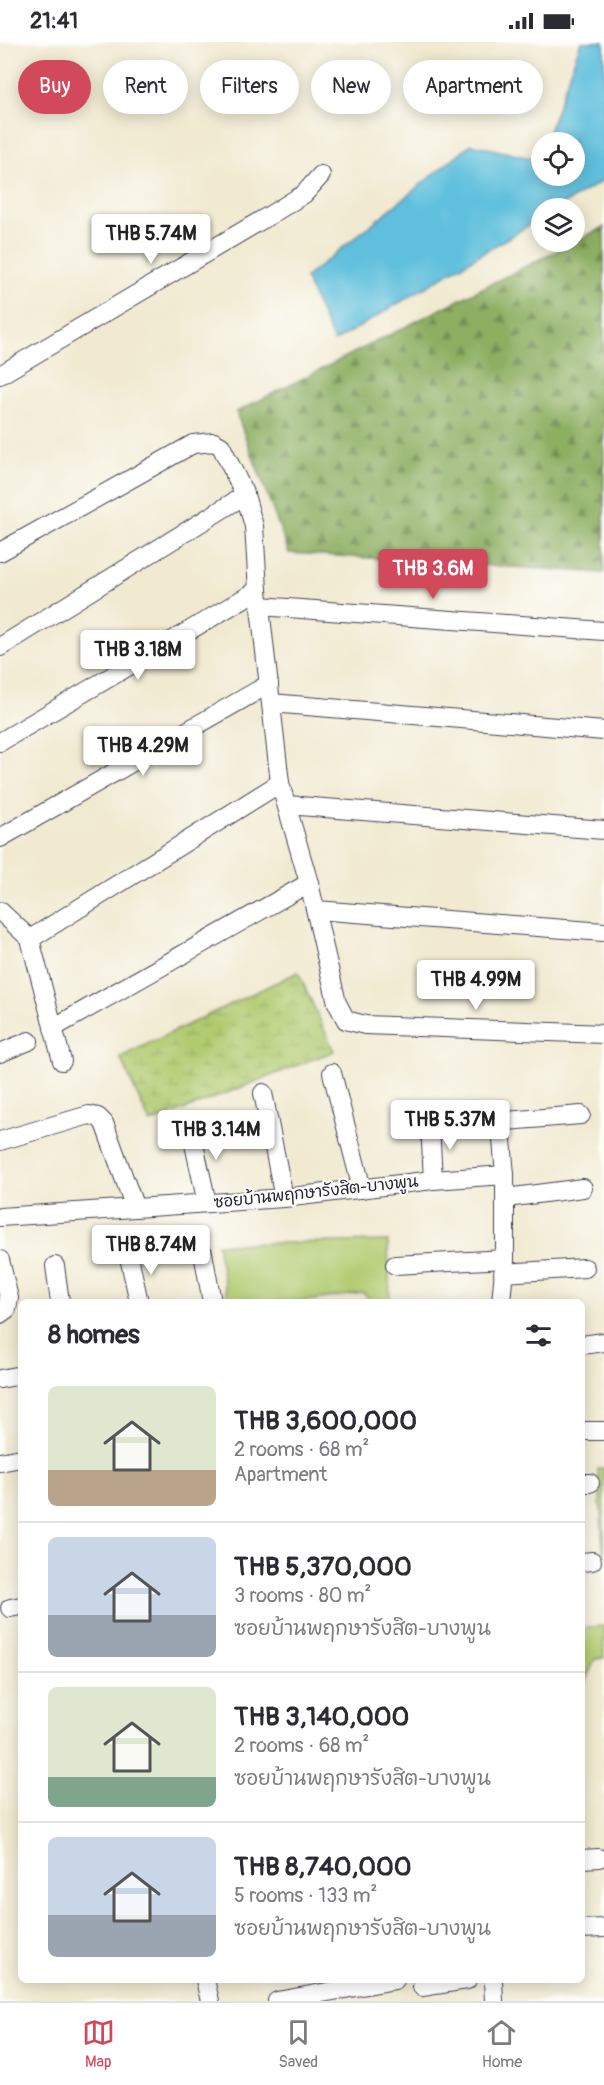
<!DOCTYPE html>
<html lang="en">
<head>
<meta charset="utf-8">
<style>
  :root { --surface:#fff; --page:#f2f2f3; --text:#2b2b33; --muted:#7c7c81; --line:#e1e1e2; --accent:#d1495b }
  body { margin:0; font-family:Pangolin,"Playpen Sans Thai",sans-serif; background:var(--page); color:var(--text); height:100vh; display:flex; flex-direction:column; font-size:22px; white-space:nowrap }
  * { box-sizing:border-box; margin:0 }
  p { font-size:20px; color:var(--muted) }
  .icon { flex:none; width:33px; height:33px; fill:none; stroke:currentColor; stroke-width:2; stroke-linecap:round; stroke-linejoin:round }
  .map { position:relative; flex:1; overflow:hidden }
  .panel { position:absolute; left:18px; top:1257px; width:567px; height:684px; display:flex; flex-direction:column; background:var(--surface); border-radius:9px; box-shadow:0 3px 15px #0003 }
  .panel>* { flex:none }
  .banner { position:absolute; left:18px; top:18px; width:568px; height:54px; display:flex; gap:12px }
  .controls { position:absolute; left:531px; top:90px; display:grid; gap:12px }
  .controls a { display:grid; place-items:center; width:54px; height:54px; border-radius:50%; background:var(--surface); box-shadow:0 3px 15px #0003; font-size:30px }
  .price { position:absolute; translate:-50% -51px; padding:0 14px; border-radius:6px; background:#fff; color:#222; font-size:20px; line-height:39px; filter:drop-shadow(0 2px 3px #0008) }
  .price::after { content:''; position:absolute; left:50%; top:36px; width:18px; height:14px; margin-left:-9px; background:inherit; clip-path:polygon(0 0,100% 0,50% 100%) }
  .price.on { background:var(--accent); color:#fff }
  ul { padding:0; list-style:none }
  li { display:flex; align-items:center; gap:18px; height:150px; padding:0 30px }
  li+li { border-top:2px solid var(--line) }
  li span { display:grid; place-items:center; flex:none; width:168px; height:120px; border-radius:9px; color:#555 }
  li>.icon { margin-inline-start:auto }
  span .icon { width:72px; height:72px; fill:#fffc; stroke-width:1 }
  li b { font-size:26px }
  h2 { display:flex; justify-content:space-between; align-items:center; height:72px; padding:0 30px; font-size:26px }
  .pill { padding:0 21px; border-radius:27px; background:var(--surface); box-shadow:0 3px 15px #0003; font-size:21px; line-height:54px }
  .pill.on { background:var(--accent); color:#fff }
  .status { display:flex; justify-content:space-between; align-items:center; height:42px; padding:0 30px; background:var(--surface); direction:ltr }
  .status svg { height:16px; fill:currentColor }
  .tab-bar { display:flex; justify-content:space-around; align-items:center; height:84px; border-top:2px solid var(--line); background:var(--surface); font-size:16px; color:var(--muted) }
  .tab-bar a { display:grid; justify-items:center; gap:3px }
  .tab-bar .on { color:var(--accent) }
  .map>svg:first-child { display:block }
  .forest { fill:url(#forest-firs); stroke:#57684e; stroke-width:1.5 }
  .wetland { fill:url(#wetland-marsh); stroke:#6a7656; stroke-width:1.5 }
  .garden { fill:#b1cb70; stroke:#6a7656; stroke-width:1.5 }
  .water { fill:#5fbfdd; stroke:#40708c; stroke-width:1.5 }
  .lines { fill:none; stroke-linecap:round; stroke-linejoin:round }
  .minor-casing { stroke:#414052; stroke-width:20 }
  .minor { stroke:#fff; stroke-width:18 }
  .labels { text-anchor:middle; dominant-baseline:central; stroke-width:4.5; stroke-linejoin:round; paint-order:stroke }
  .street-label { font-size:16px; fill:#22223b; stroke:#fdfcf7 }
</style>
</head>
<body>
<div class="status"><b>21:41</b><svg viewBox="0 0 49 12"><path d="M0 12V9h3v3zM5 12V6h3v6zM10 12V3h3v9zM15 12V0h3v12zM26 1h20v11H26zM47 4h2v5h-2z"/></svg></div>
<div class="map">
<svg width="604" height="1959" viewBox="0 0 604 1959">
  <defs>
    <pattern id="forest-firs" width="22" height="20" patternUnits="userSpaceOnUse" patternTransform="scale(1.5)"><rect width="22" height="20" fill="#8caf62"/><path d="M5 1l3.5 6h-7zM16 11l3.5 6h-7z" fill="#728e52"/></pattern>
    <pattern id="wetland-marsh" width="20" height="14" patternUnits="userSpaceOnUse" patternTransform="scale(1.5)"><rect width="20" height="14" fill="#b1cb70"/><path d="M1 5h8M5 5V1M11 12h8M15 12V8" fill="none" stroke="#98ae62"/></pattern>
  </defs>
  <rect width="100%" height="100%" fill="#fdfcf7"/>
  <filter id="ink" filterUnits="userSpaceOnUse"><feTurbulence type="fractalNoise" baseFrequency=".0167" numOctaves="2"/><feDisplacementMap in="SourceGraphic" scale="12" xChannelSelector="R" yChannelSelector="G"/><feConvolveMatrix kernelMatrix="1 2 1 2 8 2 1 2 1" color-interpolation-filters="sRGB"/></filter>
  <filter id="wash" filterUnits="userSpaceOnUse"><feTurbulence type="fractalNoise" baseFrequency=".008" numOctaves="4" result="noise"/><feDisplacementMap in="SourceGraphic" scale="24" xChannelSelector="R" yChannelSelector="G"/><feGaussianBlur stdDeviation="1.35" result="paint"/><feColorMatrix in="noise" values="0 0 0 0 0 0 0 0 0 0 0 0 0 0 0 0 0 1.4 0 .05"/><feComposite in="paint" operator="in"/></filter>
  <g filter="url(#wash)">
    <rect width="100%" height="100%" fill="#f1ead1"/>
    <!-- forest -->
    <polygon class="forest" points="604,185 604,531 289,511 236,370"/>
    <!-- wetland -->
    <polygon class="wetland" points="298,930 334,1009 150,1081 120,1015"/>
    <!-- garden -->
    <g class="garden">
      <polygon points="388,1199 390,1260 372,1260 363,1251 299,1260 228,1260 217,1202"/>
      <polygon points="604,1426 604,1523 598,1427"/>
      <polygon points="604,1584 604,1616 595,1617 582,1647 582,1586"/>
    </g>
    <!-- water -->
    <polygon class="water" points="581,0 604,0 604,138 557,166 542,166 541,176 334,300 305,236 471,102 538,118 541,109 542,134 574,134 574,100 545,100"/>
  </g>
  <g filter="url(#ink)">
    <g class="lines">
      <defs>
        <g id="minor">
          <polyline points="0,333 270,173 304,152 321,133"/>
          <polyline points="0,510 193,402 214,400 221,404 245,453 254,484 258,548 280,741 309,841 337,961 346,978 365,983 604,992"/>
          <polyline points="260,564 604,589"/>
          <polyline points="0,605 245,453"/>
          <polyline points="271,661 604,689"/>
          <polyline points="0,700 258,548"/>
          <polyline points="287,763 604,788"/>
          <polyline points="0,796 269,642"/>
          <polyline points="316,868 604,890"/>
          <polyline points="0,869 30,897 62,1019"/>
          <polyline points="30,897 280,741"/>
          <polyline points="53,986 309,841"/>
          <polyline points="0,1011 29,999"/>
          <polyline points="332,1031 362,1147"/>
          <polyline points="263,1051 284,1156"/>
          <polyline points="430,1082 433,1138"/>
          <polyline points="190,1084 207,1161"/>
          <polyline points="0,1099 89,1073 98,1075 104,1081 135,1166"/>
          <polyline points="505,1133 501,1086 506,1079 581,1073"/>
          <polyline points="506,1156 583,1146"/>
          <polyline points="0,1175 284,1156 433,1138 505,1133 505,1217 501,1260"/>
          <polyline points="203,1211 212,1260"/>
          <polyline points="129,1215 139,1260"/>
          <polyline points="0,1218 9,1256 7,1267 0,1272"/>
          <polyline points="395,1223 505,1217"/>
          <polyline points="55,1224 60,1260"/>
          <polyline points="503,1231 585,1226"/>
          <polyline points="582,1303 604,1300"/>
          <polyline points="0,1337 21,1333"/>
          <polyline points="582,1389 604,1389"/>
          <polyline points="0,1420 21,1416"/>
          <polyline points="582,1441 590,1441"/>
          <polyline points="582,1520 592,1519"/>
          <polyline points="10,1566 21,1564"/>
          <polyline points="582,1817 599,1816"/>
          <polyline points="582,1887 604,1886"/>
          <polyline points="205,1938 210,1959"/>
          <polyline points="493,1938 494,1959"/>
          <polyline points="422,1945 467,1938"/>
          <polyline points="277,1959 395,1938"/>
        </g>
      </defs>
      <!-- minor casing -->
      <use href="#minor" class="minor-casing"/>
      <!-- minor -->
      <use href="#minor" class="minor"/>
    </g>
  </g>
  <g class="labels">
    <!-- street labels -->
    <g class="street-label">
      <text transform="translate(316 1150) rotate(-6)">ซอยบ้านพฤกษารังสิต-บางพูน</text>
    </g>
  </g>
</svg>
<div class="controls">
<a><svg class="icon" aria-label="locate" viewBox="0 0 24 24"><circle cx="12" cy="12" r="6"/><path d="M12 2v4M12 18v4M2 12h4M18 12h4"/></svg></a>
<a><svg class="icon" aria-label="layers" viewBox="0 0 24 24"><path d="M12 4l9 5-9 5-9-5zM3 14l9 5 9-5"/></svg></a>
</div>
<b class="price" style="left:151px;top:223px">THB 5.74M</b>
<b class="price on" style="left:433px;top:558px">THB 3.6M</b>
<b class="price" style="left:138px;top:639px">THB 3.18M</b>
<b class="price" style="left:143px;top:735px">THB 4.29M</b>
<b class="price" style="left:476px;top:969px">THB 4.99M</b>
<b class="price" style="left:450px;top:1109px">THB 5.37M</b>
<b class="price" style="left:216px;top:1119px">THB 3.14M</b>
<b class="price" style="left:151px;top:1234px">THB 8.74M</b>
<div class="banner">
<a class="pill on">Buy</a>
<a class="pill">Rent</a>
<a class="pill">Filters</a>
<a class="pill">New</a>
<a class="pill">Apartment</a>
</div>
<section class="panel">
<h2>8 homes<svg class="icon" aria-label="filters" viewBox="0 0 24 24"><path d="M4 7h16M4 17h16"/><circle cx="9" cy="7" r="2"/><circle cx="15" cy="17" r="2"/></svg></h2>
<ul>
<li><span style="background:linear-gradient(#dfe7d0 70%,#b9a48a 0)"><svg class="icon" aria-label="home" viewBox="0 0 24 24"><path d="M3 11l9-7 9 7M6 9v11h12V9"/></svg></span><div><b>THB 3,600,000</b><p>2 rooms · 68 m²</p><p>Apartment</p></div></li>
<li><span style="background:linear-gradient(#c9d6e8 65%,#9aa5b1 0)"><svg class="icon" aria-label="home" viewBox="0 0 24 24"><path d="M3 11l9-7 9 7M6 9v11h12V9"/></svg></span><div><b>THB 5,370,000</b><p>3 rooms · 80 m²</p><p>ซอยบ้านพฤกษารังสิต-บางพูน</p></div></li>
<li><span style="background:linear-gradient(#dfe7d0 75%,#7fa58c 0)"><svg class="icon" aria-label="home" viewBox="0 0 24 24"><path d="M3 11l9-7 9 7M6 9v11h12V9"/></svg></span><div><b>THB 3,140,000</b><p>2 rooms · 68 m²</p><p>ซอยบ้านพฤกษารังสิต-บางพูน</p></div></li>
<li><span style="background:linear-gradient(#c9d6e8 65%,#9aa5b1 0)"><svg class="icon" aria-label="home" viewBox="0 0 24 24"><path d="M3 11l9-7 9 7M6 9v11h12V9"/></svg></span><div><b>THB 8,740,000</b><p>5 rooms · 133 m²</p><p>ซอยบ้านพฤกษารังสิต-บางพูน</p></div></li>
</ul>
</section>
</div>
<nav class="tab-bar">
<a class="on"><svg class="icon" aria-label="map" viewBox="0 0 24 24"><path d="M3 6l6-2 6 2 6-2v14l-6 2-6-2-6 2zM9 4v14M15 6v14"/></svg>Map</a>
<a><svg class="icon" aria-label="saved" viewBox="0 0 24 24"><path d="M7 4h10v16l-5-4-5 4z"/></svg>Saved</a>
<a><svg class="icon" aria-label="home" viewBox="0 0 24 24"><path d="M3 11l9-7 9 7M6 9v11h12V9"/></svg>Home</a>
</nav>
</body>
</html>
